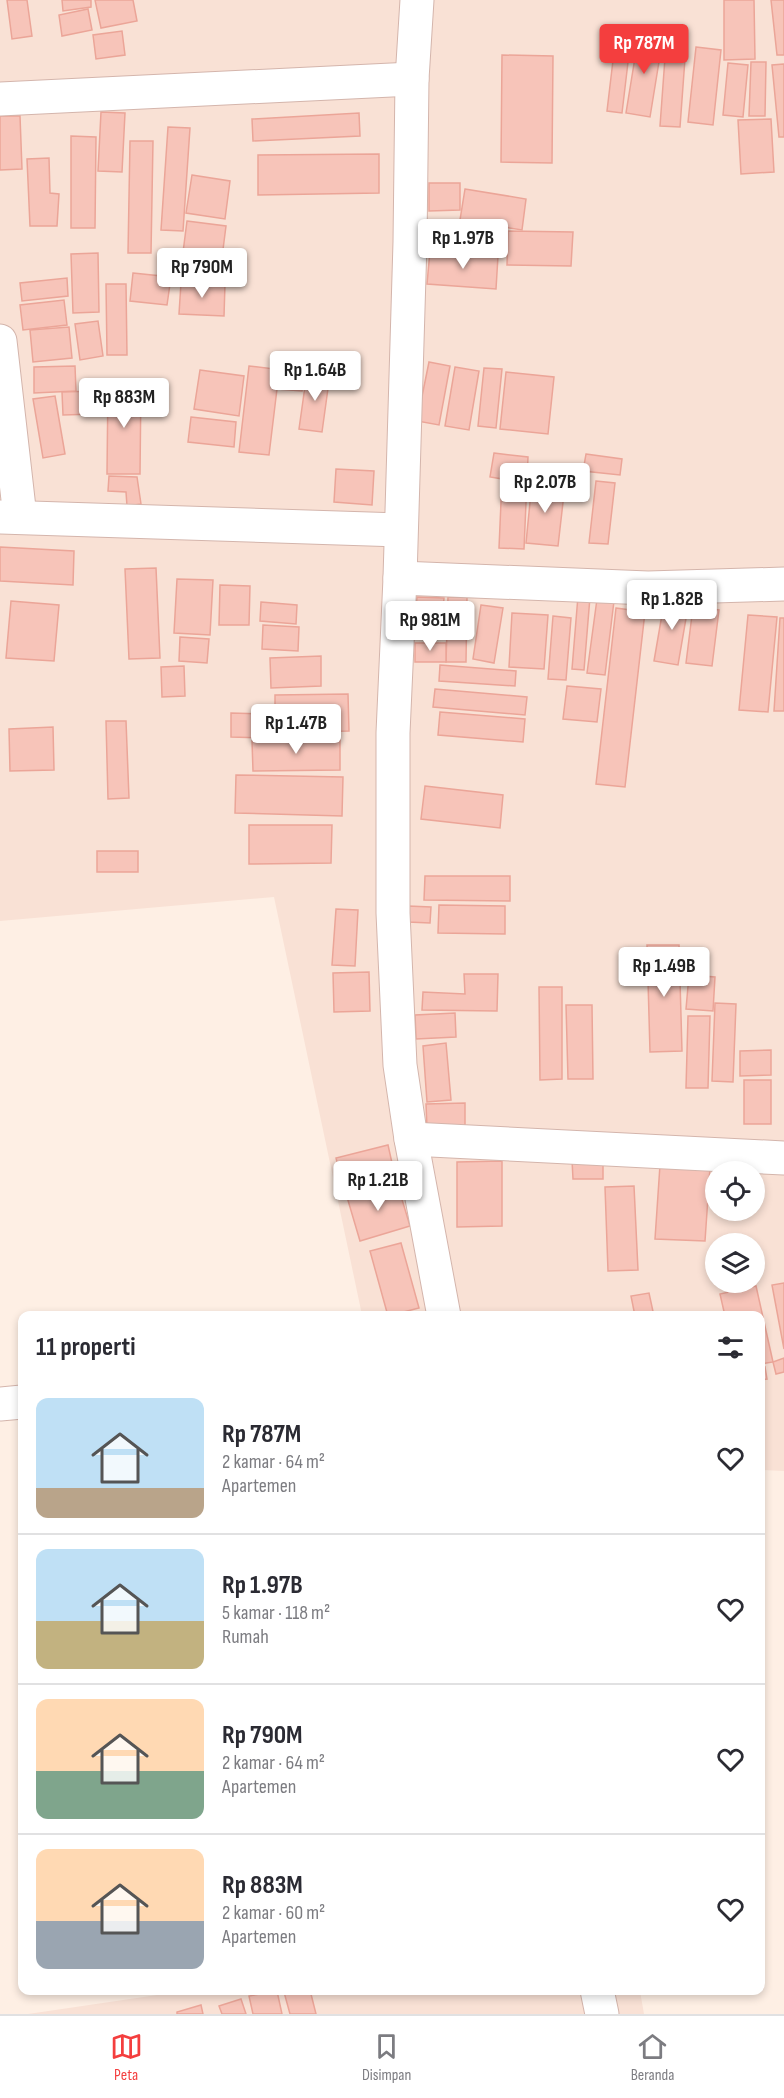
<!DOCTYPE html>
<html lang="id">
<head>
<meta charset="utf-8">
<style>
  :root { --surface:#fff; --page:#f7f7f7; --text:#2b2b33; --muted:#7c7c81; --line:#e1e1e2; --accent:#f43e3e }
  body { margin:0; font-family:"Sofia Sans Condensed",sans-serif; background:var(--page); color:var(--text); height:100vh; display:flex; flex-direction:column; font-size:22px; white-space:nowrap }
  * { box-sizing:border-box; margin:0 }
  p { font-size:20px; color:var(--muted) }
  .icon { flex:none; width:33px; height:33px; fill:none; stroke:currentColor; stroke-width:2; stroke-linecap:round; stroke-linejoin:round }
  .map { position:relative; flex:1; overflow:hidden }
  .drawer { position:absolute; left:18px; top:1311px; width:747px; height:684px; display:flex; flex-direction:column; background:var(--surface); border-radius:12px; box-shadow:0 3px 9px #0003 }
  .drawer>* { flex:none }
  .buttons { position:absolute; left:705px; top:1161px; display:grid; gap:12px }
  .buttons a { display:grid; place-items:center; width:60px; height:60px; border-radius:50%; background:var(--surface); box-shadow:0 3px 9px #0003; font-size:30px }
  .price { position:absolute; translate:-50% -51px; padding:0 14px; border-radius:6px; background:#fff; color:#222; font-size:20px; line-height:39px; filter:drop-shadow(0 2px 3px #0008) }
  .price::after { content:''; position:absolute; left:50%; top:36px; width:18px; height:14px; margin-left:-9px; background:inherit; clip-path:polygon(0 0,100% 0,50% 100%) }
  .price.current { background:var(--accent); color:#fff }
  ul { padding:0; list-style:none }
  li { display:flex; align-items:center; gap:18px; height:150px; padding:0 18px }
  li+li { border-top:2px solid var(--line) }
  li span { display:grid; place-items:center; flex:none; width:168px; height:120px; border-radius:12px; color:#555 }
  li>.icon { margin-inline-start:auto }
  span .icon { width:72px; height:72px; fill:#fffc; stroke-width:1 }
  li b { font-size:26px }
  h2 { display:flex; justify-content:space-between; align-items:center; height:72px; padding:0 18px; font-size:26px }
  .tab-bar { display:flex; justify-content:space-around; align-items:center; height:84px; border-top:2px solid var(--line); background:var(--surface); font-size:16px; color:var(--muted) }
  .tab-bar a { display:grid; justify-items:center; gap:3px }
  .tab-bar .current { color:var(--accent) }
  .map>svg:first-child { display:block }
  .residential { fill:#f9e1d5; fill-rule:evenodd }
  .building { fill:#f7c4b9; stroke:#eba598; stroke-width:1.5 }
  .lines { fill:none; stroke-linecap:round; stroke-linejoin:round }
  .minor-casing { stroke:#d4b5ac; stroke-width:35 }
  .minor { stroke:#fff; stroke-width:33 }
</style>
</head>
<body>
<div class="map">
<svg width="784" height="2014" viewBox="0 0 784 2014">
  <rect width="100%" height="100%" fill="#feefe4"/>
  <!-- residential -->
  <g class="residential">
    <path d="M0 0H784V1471L761 1470 760 1316 362 1315 274 897 0 921ZM716 1172H754V1210H716ZM716 1244H754V1282H716Z"/>
    <polygon points="191,1990 640,1991 644,2014 28,2014"/>
  </g>
  <!-- building -->
  <g class="building">
    <polygon points="7,0 27,0 32,36 12,39"/>
    <polygon points="62,0 91,0 91,7 63,11"/>
    <polygon points="95,0 133,0 137,21 101,28"/>
    <polygon points="724,0 754,0 755,59 724,60"/>
    <polygon points="771,0 784,0 784,55 777,55"/>
    <polygon points="88,9 92,30 62,36 59,15"/>
    <polygon points="122,31 125,55 96,59 93,35"/>
    <polygon points="639,33 663,37 650,117 626,113"/>
    <polygon points="616,35 631,37 622,113 607,111"/>
    <polygon points="666,44 686,45 680,127 660,126"/>
    <polygon points="696,47 721,50 713,125 688,122"/>
    <polygon points="502,55 553,56 552,163 501,162"/>
    <polygon points="751,62 766,62 765,116 749,116"/>
    <polygon points="728,63 748,65 743,117 723,115"/>
    <polygon points="784,64 784,137 779,137 772,65"/>
    <polygon points="101,112 125,113 122,172 98,171"/>
    <polygon points="359,113 360,136 253,141 252,119"/>
    <polygon points="0,116 20,116 22,169 0,170"/>
    <polygon points="771,119 774,172 741,174 738,120"/>
    <polygon points="168,127 190,128 183,231 161,230"/>
    <polygon points="71,136 96,137 95,228 71,228"/>
    <polygon points="130,141 153,141 151,253 128,253"/>
    <polygon points="379,154 379,193 258,195 258,155"/>
    <polygon points="49,158 50,193 59,194 57,226 30,226 27,159"/>
    <polygon points="192,175 230,181 225,219 186,213"/>
    <polygon points="429,183 460,183 460,210 429,211"/>
    <polygon points="465,189 526,199 522,230 460,220"/>
    <polygon points="187,221 226,226 220,273 181,268"/>
    <polygon points="508,231 573,232 571,266 507,265"/>
    <polygon points="430,251 498,256 496,289 427,284"/>
    <polygon points="98,253 99,312 73,313 71,254"/>
    <polygon points="133,273 171,277 167,305 130,301"/>
    <polygon points="67,278 68,296 22,301 20,283"/>
    <polygon points="181,283 225,284 224,316 179,314"/>
    <polygon points="106,284 126,284 127,355 107,355"/>
    <polygon points="64,300 67,325 23,330 20,305"/>
    <polygon points="98,321 103,356 80,360 75,324"/>
    <polygon points="69,327 72,358 33,362 30,330"/>
    <polygon points="429,362 450,366 439,425 417,421"/>
    <polygon points="75,366 76,391 34,393 34,367"/>
    <polygon points="249,366 274,369 274,366 305,368 302,391 277,389 269,455 239,452"/>
    <polygon points="455,367 479,371 469,430 445,426"/>
    <polygon points="484,368 502,369 496,428 478,426"/>
    <polygon points="200,370 244,376 239,416 194,409"/>
    <polygon points="307,372 330,374 322,432 299,429"/>
    <polygon points="506,372 554,377 548,434 500,429"/>
    <polygon points="108,384 141,384 140,474 107,474"/>
    <polygon points="95,391 95,414 63,415 62,392"/>
    <polygon points="55,396 65,454 43,458 33,399"/>
    <polygon points="191,417 236,422 234,447 188,442"/>
    <polygon points="494,453 528,457 524,549 499,548 502,479 490,477"/>
    <polygon points="586,454 622,459 620,475 583,471"/>
    <polygon points="336,469 374,471 372,505 334,502"/>
    <polygon points="109,476 137,477 141,504 127,506 126,492 108,491"/>
    <polygon points="596,481 615,483 608,544 589,543"/>
    <polygon points="532,482 565,485 558,546 526,543"/>
    <polygon points="0,547 74,551 73,585 0,581"/>
    <polygon points="156,568 160,658 129,659 125,569"/>
    <polygon points="177,579 213,580 210,635 174,633"/>
    <polygon points="220,585 250,586 249,625 219,625"/>
    <polygon points="578,596 590,597 584,670 572,669"/>
    <polygon points="417,597 444,598 441,634 414,632"/>
    <polygon points="448,597 467,597 466,662 446,662"/>
    <polygon points="665,597 689,601 678,665 654,661"/>
    <polygon points="597,599 614,601 605,675 587,673"/>
    <polygon points="11,601 59,605 54,661 6,658"/>
    <polygon points="261,602 297,605 296,624 260,621"/>
    <polygon points="481,605 503,608 494,663 473,659"/>
    <polygon points="693,607 719,610 712,666 686,663"/>
    <polygon points="616,608 645,612 625,787 596,784"/>
    <polygon points="512,613 548,615 544,669 509,667"/>
    <polygon points="748,615 777,617 768,712 739,710"/>
    <polygon points="553,616 571,618 566,680 548,679"/>
    <polygon points="780,618 784,618 784,711 774,711"/>
    <polygon points="263,625 299,627 298,651 262,649"/>
    <polygon points="180,637 209,639 207,663 179,661"/>
    <rect x="415" y="643" width="31" height="19"/>
    <polygon points="321,656 321,686 271,688 270,658"/>
    <polygon points="440,665 516,671 515,686 439,681"/>
    <polygon points="184,666 185,696 162,697 161,667"/>
    <polygon points="567,686 601,689 597,722 563,719"/>
    <polygon points="435,689 527,697 525,715 433,707"/>
    <polygon points="348,694 349,731 275,732 275,695"/>
    <polygon points="440,712 525,719 523,742 438,735"/>
    <polygon points="231,713 269,714 268,738 231,737"/>
    <polygon points="106,721 126,721 129,798 108,799"/>
    <polygon points="53,727 54,770 10,771 9,729"/>
    <polygon points="340,740 340,770 253,771 252,741"/>
    <polygon points="236,775 343,777 342,816 235,813"/>
    <polygon points="425,786 503,795 500,828 421,819"/>
    <polygon points="249,825 332,825 331,863 249,864"/>
    <rect x="97" y="851" width="41" height="21"/>
    <polygon points="425,876 510,876 510,901 424,900"/>
    <polygon points="439,905 505,906 505,934 438,933"/>
    <polygon points="408,906 431,907 430,923 408,922"/>
    <polygon points="336,909 358,910 355,966 332,965"/>
    <polygon points="647,945 679,945 682,1051 650,1052"/>
    <polygon points="369,972 370,1011 334,1012 333,973"/>
    <polygon points="464,974 498,974 497,1011 422,1010 423,992 465,994"/>
    <polygon points="689,975 715,977 713,1011 686,1009"/>
    <polygon points="539,987 562,987 562,1079 540,1080"/>
    <polygon points="715,1003 736,1004 733,1082 712,1081"/>
    <polygon points="566,1005 592,1005 593,1079 568,1079"/>
    <polygon points="455,1013 456,1037 416,1039 415,1015"/>
    <polygon points="688,1016 710,1016 708,1088 686,1088"/>
    <polygon points="446,1043 451,1100 427,1102 423,1046"/>
    <polygon points="771,1050 771,1075 740,1076 740,1051"/>
    <rect x="744" y="1080" width="27" height="44"/>
    <polygon points="465,1103 465,1127 427,1128 426,1104"/>
    <polygon points="388,1145 394,1172 343,1185 336,1158"/>
    <polygon points="572,1160 603,1160 603,1179 573,1179"/>
    <polygon points="502,1161 502,1226 457,1227 457,1162"/>
    <polygon points="660,1165 710,1168 705,1241 655,1239"/>
    <polygon points="397,1183 410,1226 360,1241 347,1197"/>
    <polygon points="634,1186 638,1270 608,1271 605,1187"/>
    <polygon points="401,1243 419,1308 388,1316 370,1251"/>
    <polygon points="784,1283 784,1349 772,1285"/>
    <polygon points="756,1286 773,1362 760,1364 760,1316 725,1316 720,1294"/>
    <polygon points="649,1293 654,1316 635,1316 631,1296"/>
    <polygon points="784,1358 784,1372 776,1374 773,1362"/>
    <polygon points="765,1367 767,1379 760,1380 760,1368"/>
    <polygon points="287,1990 310,1990 316,2014 290,2014 284,1992"/>
    <polygon points="277,1991 282,2014 253,2014 249,1996"/>
    <polygon points="241,1999 246,2014 222,2014 219,2006"/>
    <polygon points="201,2005 203,2014 177,2014 177,2012"/>
  </g>
  <g class="lines">
    <defs>
      <g id="minor">
        <polyline points="417,0 412,79 410,242 400,578 393,733 393,913 400,1065 411,1139 444,1316"/>
        <polyline points="0,99 412,79"/>
        <polyline points="0,341 20,517"/>
        <polyline points="0,517 400,530"/>
        <polyline points="400,578 648,588 784,584"/>
        <polyline points="411,1139 784,1158"/>
        <polyline points="0,1404 22,1402"/>
        <polyline points="597,1990 602,2014"/>
      </g>
    </defs>
    <!-- minor casing -->
    <use href="#minor" class="minor-casing"/>
    <!-- minor -->
    <use href="#minor" class="minor"/>
  </g>
</svg>
<div class="buttons">
<a><svg class="icon" aria-label="locate" viewBox="0 0 24 24"><circle cx="12" cy="12" r="6"/><path d="M12 2v4M12 18v4M2 12h4M18 12h4"/></svg></a>
<a><svg class="icon" aria-label="layers" viewBox="0 0 24 24"><path d="M12 4l9 5-9 5-9-5zM3 14l9 5 9-5"/></svg></a>
</div>
<b class="price current" style="left:644px;top:75px">Rp 787M</b>
<b class="price" style="left:463px;top:270px">Rp 1.97B</b>
<b class="price" style="left:202px;top:299px">Rp 790M</b>
<b class="price" style="left:315px;top:402px">Rp 1.64B</b>
<b class="price" style="left:124px;top:429px">Rp 883M</b>
<b class="price" style="left:545px;top:514px">Rp 2.07B</b>
<b class="price" style="left:672px;top:631px">Rp 1.82B</b>
<b class="price" style="left:430px;top:652px">Rp 981M</b>
<b class="price" style="left:296px;top:755px">Rp 1.47B</b>
<b class="price" style="left:664px;top:998px">Rp 1.49B</b>
<b class="price" style="left:378px;top:1212px">Rp 1.21B</b>
<section class="drawer">
<h2>11 properti<svg class="icon" aria-label="filters" viewBox="0 0 24 24"><path d="M4 7h16M4 17h16"/><circle cx="9" cy="7" r="2"/><circle cx="15" cy="17" r="2"/></svg></h2>
<ul>
<li><span style="background:linear-gradient(#bfe0f5 75%,#b9a48a 0)"><svg class="icon" aria-label="home" viewBox="0 0 24 24"><path d="M3 11l9-7 9 7M6 9v11h12V9"/></svg></span><div><b>Rp 787M</b><p>2 kamar · 64 m²</p><p>Apartemen</p></div><svg class="icon" aria-label="heart" viewBox="0 0 24 24"><path d="M12 20l-8-8c-3-5 5-10 8-4 3-6 11-1 8 4z"/></svg></li>
<li><span style="background:linear-gradient(#bfe0f5 60%,#c2b280 0)"><svg class="icon" aria-label="home" viewBox="0 0 24 24"><path d="M3 11l9-7 9 7M6 9v11h12V9"/></svg></span><div><b>Rp 1.97B</b><p>5 kamar · 118 m²</p><p>Rumah</p></div><svg class="icon" aria-label="heart" viewBox="0 0 24 24"><path d="M12 20l-8-8c-3-5 5-10 8-4 3-6 11-1 8 4z"/></svg></li>
<li><span style="background:linear-gradient(#ffd9b3 60%,#7fa58c 0)"><svg class="icon" aria-label="home" viewBox="0 0 24 24"><path d="M3 11l9-7 9 7M6 9v11h12V9"/></svg></span><div><b>Rp 790M</b><p>2 kamar · 64 m²</p><p>Apartemen</p></div><svg class="icon" aria-label="heart" viewBox="0 0 24 24"><path d="M12 20l-8-8c-3-5 5-10 8-4 3-6 11-1 8 4z"/></svg></li>
<li><span style="background:linear-gradient(#ffd9b3 60%,#9aa5b1 0)"><svg class="icon" aria-label="home" viewBox="0 0 24 24"><path d="M3 11l9-7 9 7M6 9v11h12V9"/></svg></span><div><b>Rp 883M</b><p>2 kamar · 60 m²</p><p>Apartemen</p></div><svg class="icon" aria-label="heart" viewBox="0 0 24 24"><path d="M12 20l-8-8c-3-5 5-10 8-4 3-6 11-1 8 4z"/></svg></li>
</ul>
</section>
</div>
<nav class="tab-bar">
<a class="current"><svg class="icon" aria-label="map" viewBox="0 0 24 24"><path d="M3 6l6-2 6 2 6-2v14l-6 2-6-2-6 2zM9 4v14M15 6v14"/></svg>Peta</a>
<a><svg class="icon" aria-label="saved" viewBox="0 0 24 24"><path d="M7 4h10v16l-5-4-5 4z"/></svg>Disimpan</a>
<a><svg class="icon" aria-label="home" viewBox="0 0 24 24"><path d="M3 11l9-7 9 7M6 9v11h12V9"/></svg>Beranda</a>
</nav>
</body>
</html>
